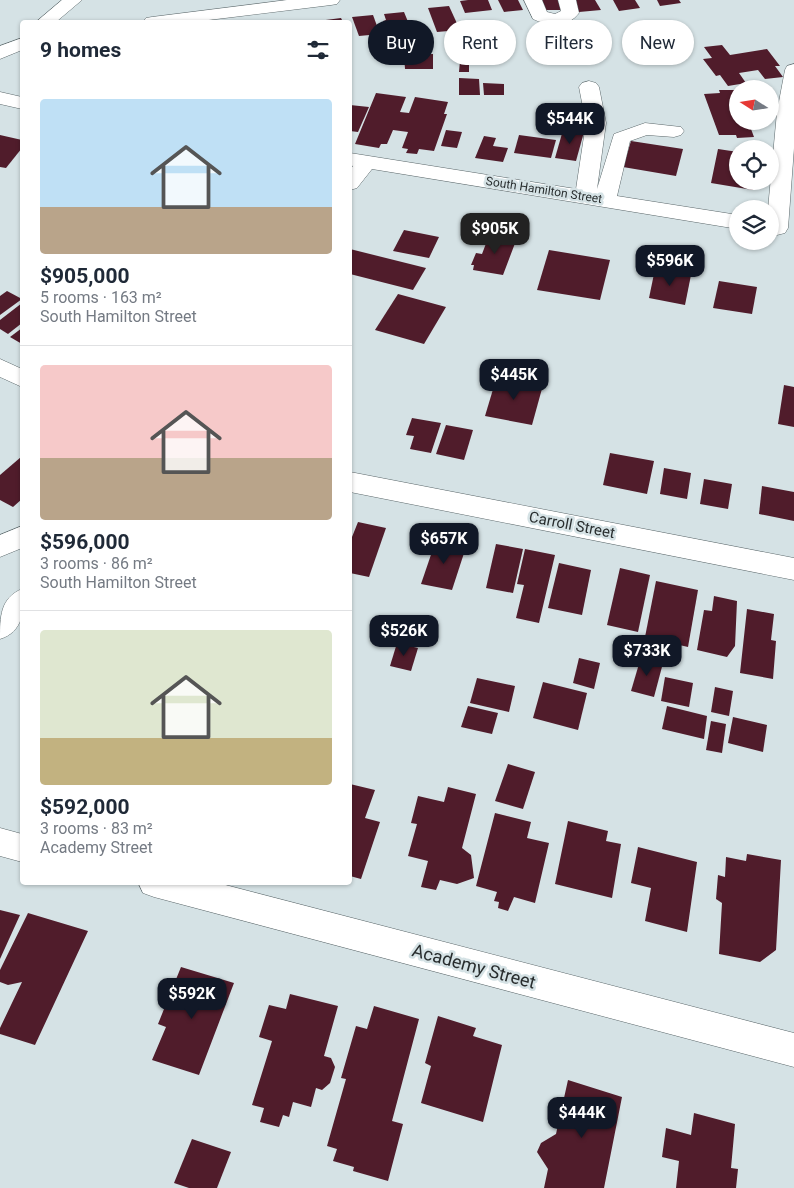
<!DOCTYPE html>
<html lang="en">
<head>
<meta charset="utf-8">
<style>
  :root { --surface:#fff; --page:#f2f2f3; --text:#1f2937; --muted:#747a83; --line:#e0e1e3; --accent:#111827 }
  body { margin:0; font-family:Roboto,sans-serif; background:var(--page); color:var(--text); height:100vh; display:flex; flex-direction:column; font-size:19px; white-space:nowrap }
  * { box-sizing:border-box; margin:0 }
  p { font-size:16px; color:var(--muted) }
  .icon { flex:none; width:28px; height:28px; fill:none; stroke:currentColor; stroke-width:2; stroke-linecap:round; stroke-linejoin:round }
  .map { position:relative; flex:1; overflow:hidden }
  .side { position:absolute; left:20px; top:20px; width:332px; height:865px; display:flex; flex-direction:column; background:var(--surface); border-radius:5px; box-shadow:0 1px 4px #0004 }
  .side>* { flex:none }
  .banner { position:absolute; left:368px; top:20px; width:351px; height:45px; display:flex; gap:10px }
  .needle { width:32px; rotate:282deg }
  .controls { position:absolute; left:729px; top:80px; display:grid; gap:10px }
  .controls a { display:grid; place-items:center; width:50px; height:50px; border-radius:50%; background:var(--surface); box-shadow:0 1px 4px #0004; font-size:25px }
  .price { position:absolute; translate:-50% -42px; padding:0 11px; border-radius:10px; background:var(--accent); color:#fff; font-size:16px; line-height:32px; filter:drop-shadow(0 1px 2px #0008) }
  .price::after { content:''; position:absolute; left:50%; top:30px; width:15px; height:11px; margin-left:-8px; background:inherit; clip-path:polygon(0 0,100% 0,50% 100%) }
  .price.on { background:#222; color:#fff }
  ul { padding:0; list-style:none }
  li { display:grid; align-content:center; gap:10px; height:265px; padding:0 20px }
  li+li { border-top:1px solid var(--line) }
  li span { display:grid; place-items:center; height:155px; border-radius:5px; color:#555 }
  li>.icon { margin-inline-start:auto }
  span .icon { width:90px; height:90px; fill:#fffc; stroke-width:1 }
  li b { font-size:21px }
  h2 { display:flex; justify-content:space-between; align-items:center; height:60px; padding:0 20px; font-size:21px }
  .pill { padding:0 18px; border-radius:22px; background:var(--surface); box-shadow:0 1px 4px #0004; font-size:18px; line-height:45px }
  .pill.on { background:var(--accent); color:#fff }
  .map>svg:first-child { display:block }
  .building { fill:#501c2b }
  .lines { fill:none; stroke-linecap:round; stroke-linejoin:round }
  .minor-casing { stroke:#5c686b; stroke-width:1 }
  .minor { fill:#fff; fill-rule:evenodd }
  .labels { text-anchor:middle; dominant-baseline:central; stroke-width:5; stroke-linejoin:round; paint-order:stroke }
  .far-street-label { font-size:12px; fill:#282d2e; stroke:#d5e2e5 }
  .street-label { font-size:15px; fill:#282d2e; stroke:#d5e2e5 }
  .near-street-label { font-size:18px; fill:#282d2e; stroke:#d5e2e5 }
</style>
</head>
<body>
<div class="map">
<svg width="794" height="1188" viewBox="0 0 794 1188">
  <rect width="100%" height="100%" fill="#d5e2e5"/>
  <!-- building -->
  <g class="building">
    <polygon points="468,0 488,0 492,10 465,13 460,1"/>
    <polygon points="498,0 518,0 523,10 504,12"/>
    <polygon points="542,0 561,0 563,10 544,10"/>
    <polygon points="573,0 595,0 601,10 579,12"/>
    <polygon points="613,0 635,0 640,8 619,11"/>
    <polygon points="657,0 679,0 681,3 660,6"/>
    <polygon points="449,6 460,30 437,32 428,8"/>
    <polygon points="404,12 411,29 408,29 410,33 394,35 392,28 386,29 383,21 386,20 384,14"/>
    <polygon points="373,15 380,34 359,36 352,17"/>
    <polygon points="341,18 343,22 319,22 318,21"/>
    <polygon points="579,38 600,38 604,55 600,55 601,59 584,59"/>
    <polygon points="722,45 730,55 767,49 780,66 775,66 783,77 765,79 758,70 739,73 746,83 728,86 720,75 716,76 703,59 712,58 704,47"/>
    <polygon points="433,54 433,69 405,69 404,55"/>
    <polygon points="460,61 469,62 469,72 459,72"/>
    <polygon points="459,78 479,79 480,95 459,95"/>
    <polygon points="483,83 504,84 504,95 484,95"/>
    <polygon points="719,90 736,90 738,121 748,121 754,137 737,138 736,135 719,135 704,94 720,93"/>
    <polygon points="376,93 406,97 400,112 409,113 415,97 448,102 444,114 447,114 434,151 419,149 417,154 406,153 408,149 402,148 408,132 393,130 387,144 381,144 379,148 355,144"/>
    <polygon points="350,105 369,107 358,132 350,131"/>
    <polygon points="446,130 462,132 457,148 441,146"/>
    <polygon points="563,130 584,132 576,161 555,158"/>
    <polygon points="0,135 22,140 22,148 6,168 0,167"/>
    <polygon points="519,135 556,140 551,158 514,153"/>
    <polygon points="484,136 496,138 493,146 508,148 503,162 475,158"/>
    <polygon points="631,141 683,149 676,176 623,167"/>
    <polygon points="718,149 738,152 738,181 755,181 753,190 711,183"/>
    <polygon points="404,230 439,237 429,258 393,251"/>
    <polygon points="490,233 517,238 503,275 473,270 474,265 471,265 476,253 482,254"/>
    <polygon points="350,249 426,268 413,290 350,274"/>
    <polygon points="549,250 610,260 600,300 537,290"/>
    <polygon points="655,269 691,275 685,305 649,298"/>
    <polygon points="719,281 757,287 752,314 713,308"/>
    <polygon points="7,291 22,299 0,315 0,296"/>
    <polygon points="398,294 446,307 424,344 375,330"/>
    <polygon points="22,303 22,323 8,334 0,329 0,320"/>
    <polygon points="22,328 22,344 10,337"/>
    <polygon points="497,376 543,385 532,425 485,416"/>
    <polygon points="784,385 794,387 794,427 778,424"/>
    <polygon points="412,418 441,423 431,453 410,449 414,436 406,435"/>
    <polygon points="446,425 473,430 464,460 436,454"/>
    <polygon points="610,453 654,461 647,494 603,485"/>
    <polygon points="21,457 22,499 13,507 0,500 0,475"/>
    <polygon points="664,468 691,473 687,499 660,494"/>
    <polygon points="704,479 732,484 728,509 700,504"/>
    <polygon points="762,486 794,492 794,521 759,514"/>
    <polygon points="358,522 386,528 369,577 350,573 350,542"/>
    <polygon points="436,540 466,547 452,590 421,584"/>
    <polygon points="496,544 523,549 513,593 486,588"/>
    <polygon points="525,549 555,555 539,623 516,618 524,585 517,584"/>
    <polygon points="559,563 591,570 582,615 548,608"/>
    <polygon points="620,568 650,575 638,632 607,625"/>
    <polygon points="656,581 698,590 688,647 645,637"/>
    <polygon points="714,596 737,601 735,646 727,657 697,650 704,610 712,611"/>
    <polygon points="747,609 774,614 771,640 776,641 773,679 740,673"/>
    <polygon points="397,643 418,648 411,671 390,666"/>
    <polygon points="641,657 663,663 654,697 631,691"/>
    <polygon points="579,658 600,663 594,689 573,683"/>
    <polygon points="665,677 693,683 689,707 661,701"/>
    <polygon points="477,678 515,686 509,712 470,703"/>
    <polygon points="543,682 587,693 578,730 533,718"/>
    <polygon points="715,687 733,691 729,716 711,712"/>
    <polygon points="468,706 498,713 492,734 461,727"/>
    <polygon points="667,706 707,716 704,739 662,729"/>
    <polygon points="733,717 767,725 763,752 728,743"/>
    <polygon points="711,721 726,724 722,753 706,750"/>
    <polygon points="508,764 535,772 523,809 495,801"/>
    <polygon points="350,784 375,790 365,818 380,822 361,879 350,876"/>
    <polygon points="448,787 476,794 462,848 471,855 474,878 457,884 440,880 436,890 421,887 428,861 408,856 417,824 411,823 418,796 444,802"/>
    <polygon points="495,813 531,822 527,838 549,843 535,903 514,897 508,911 498,908 499,902 494,901 497,892 476,886"/>
    <polygon points="568,821 608,831 606,841 621,844 612,898 555,884"/>
    <polygon points="638,847 697,862 687,932 645,921 651,888 631,883"/>
    <polygon points="747,854 781,860 776,950 760,962 719,954 722,903 716,899 718,875 725,877 726,857 746,861"/>
    <polygon points="0,910 20,915 0,959"/>
    <polygon points="28,913 88,931 35,1045 0,1034 0,1028 22,982 8,985 0,982 0,970"/>
    <polygon points="181,967 234,983 199,1075 152,1060 166,1027 158,1024"/>
    <polygon points="290,994 338,1006 324,1056 331,1058 335,1067 330,1083 322,1090 316,1088 311,1107 293,1102 289,1117 283,1115 279,1127 260,1122 264,1108 252,1105 272,1041 259,1037 269,1005 286,1009"/>
    <polygon points="374,1006 419,1019 392,1121 403,1124 388,1181 353,1171 354,1167 333,1161 337,1149 327,1146 346,1079 341,1078 356,1026 367,1029"/>
    <polygon points="438,1016 476,1028 473,1036 502,1045 483,1122 421,1103 431,1066 425,1063"/>
    <polygon points="568,1080 622,1097 604,1188 544,1188 548,1169 537,1152 541,1143 556,1134"/>
    <polygon points="694,1113 735,1124 731,1168 738,1169 736,1188 676,1188 679,1161 662,1157 666,1128 691,1135"/>
    <polygon points="192,1139 231,1152 217,1188 189,1188 174,1183"/>
  </g>
  <g class="lines">
    <defs>
      <g id="minor">
        <polygon points="62,0 82,0 56,22 36,22"/>
        <polygon points="287,0 340,0 337,4 331,5 192,22 143,22 146,18 152,17"/>
        <path d="M524 0H542L547 12 555 14 561 11 558 0H576L579 13C568 28 547 26 533 19Z"/>
        <polygon points="22,38 22,50 0,59 0,46"/>
        <polygon points="794,64 794,148 788,228 785,233 777,235 770,233 770,209 768,209 777,112 785,70 787,66"/>
        <polygon points="589,81 596,83 599,87 606,123 597,189 614,134 645,123 681,127 684,131 681,135 674,137 647,135 630,141 617,196 738,215 738,229 372,169 357,188 350,190 350,170 353,166 350,165 350,153 576,189 586,123 579,87 582,83"/>
        <polygon points="0,92 22,97 22,109 0,104"/>
        <polygon points="0,359 22,369 22,387 0,377"/>
        <polygon points="350,472 794,558 794,580 350,492"/>
        <polygon points="22,526 22,548 0,557 0,535"/>
        <path d="M22 589C25 610 23 632 0 639 0 617 0 598 22 589Z"/>
        <polygon points="0,828 22,834 22,862 0,856"/>
        <polygon points="138,882 214,882 794,1033 794,1067 154,897 143,893"/>
      </g>
    </defs>
    <!-- minor casing -->
    <use href="#minor" class="minor-casing"/>
    <!-- minor -->
    <use href="#minor" class="minor"/>
  </g>
  <g class="labels">
    <!-- far-street labels -->
    <g class="far-street-label">
      <text transform="translate(544 190) rotate(9)">South Hamilton Street</text>
    </g>
    <!-- street labels -->
    <g class="street-label">
      <text transform="translate(572 525) rotate(11)">Carroll Street</text>
    </g>
    <!-- near-street labels -->
    <g class="near-street-label">
      <text transform="translate(474 966) rotate(15)">Academy Street</text>
    </g>
  </g>
</svg>
<div class="controls">
<a><svg class="needle" viewBox="-14 -14 28 28"><path d="M0-13l5 13h-10z" fill="#e53935"/><path d="M0 13l5-13h-10z" fill="#747a83"/></svg></a>
<a><svg class="icon" aria-label="locate" viewBox="0 0 24 24"><circle cx="12" cy="12" r="6"/><path d="M12 2v4M12 18v4M2 12h4M18 12h4"/></svg></a>
<a><svg class="icon" aria-label="layers" viewBox="0 0 24 24"><path d="M12 4l9 5-9 5-9-5zM3 14l9 5 9-5"/></svg></a>
</div>
<b class="price" style="left:570px;top:145px">$544K</b>
<b class="price on" style="left:495px;top:255px">$905K</b>
<b class="price" style="left:670px;top:287px">$596K</b>
<b class="price" style="left:514px;top:401px">$445K</b>
<b class="price" style="left:444px;top:565px">$657K</b>
<b class="price" style="left:404px;top:657px">$526K</b>
<b class="price" style="left:647px;top:677px">$733K</b>
<b class="price" style="left:192px;top:1020px">$592K</b>
<b class="price" style="left:582px;top:1139px">$444K</b>
<div class="banner">
<a class="pill on">Buy</a>
<a class="pill">Rent</a>
<a class="pill">Filters</a>
<a class="pill">New</a>
</div>
<section class="side">
<h2>9 homes<svg class="icon" aria-label="filters" viewBox="0 0 24 24"><path d="M4 7h16M4 17h16"/><circle cx="9" cy="7" r="2"/><circle cx="15" cy="17" r="2"/></svg></h2>
<ul>
<li><span style="background:linear-gradient(#bfe0f5 70%,#b9a48a 0)"><svg class="icon" aria-label="home" viewBox="0 0 24 24"><path d="M3 11l9-7 9 7M6 9v11h12V9"/></svg></span><div><b>$905,000</b><p>5 rooms · 163 m²</p><p>South Hamilton Street</p></div></li>
<li><span style="background:linear-gradient(#f6c9c9 60%,#b9a48a 0)"><svg class="icon" aria-label="home" viewBox="0 0 24 24"><path d="M3 11l9-7 9 7M6 9v11h12V9"/></svg></span><div><b>$596,000</b><p>3 rooms · 86 m²</p><p>South Hamilton Street</p></div></li>
<li><span style="background:linear-gradient(#dfe7d0 70%,#c2b280 0)"><svg class="icon" aria-label="home" viewBox="0 0 24 24"><path d="M3 11l9-7 9 7M6 9v11h12V9"/></svg></span><div><b>$592,000</b><p>3 rooms · 83 m²</p><p>Academy Street</p></div></li>
</ul>
</section>
</div>
</body>
</html>
